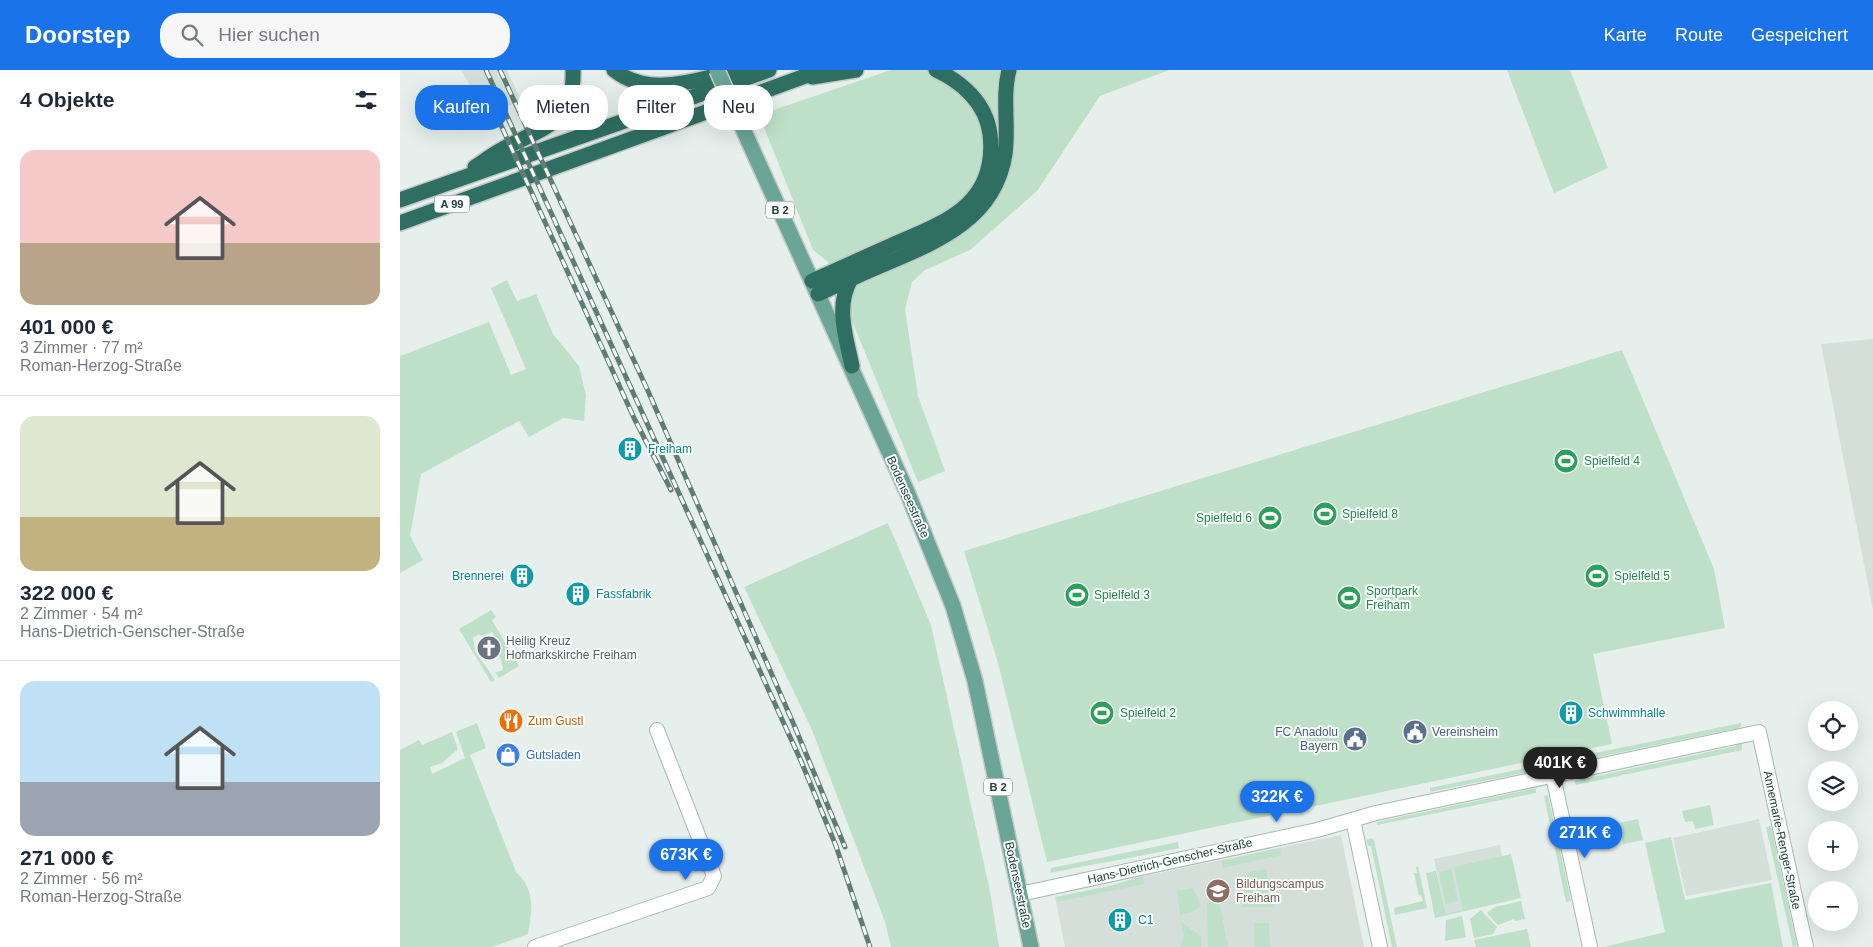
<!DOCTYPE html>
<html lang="de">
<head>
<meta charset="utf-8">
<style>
  :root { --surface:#fff; --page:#f6f6f7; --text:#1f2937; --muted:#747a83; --line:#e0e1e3; --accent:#1a73e8 }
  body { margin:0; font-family:Arial,sans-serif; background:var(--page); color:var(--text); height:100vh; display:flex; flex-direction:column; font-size:19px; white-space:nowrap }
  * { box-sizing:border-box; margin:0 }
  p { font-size:16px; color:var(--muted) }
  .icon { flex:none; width:28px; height:28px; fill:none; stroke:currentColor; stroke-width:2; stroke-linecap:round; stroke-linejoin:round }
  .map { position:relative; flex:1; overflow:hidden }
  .drawer { display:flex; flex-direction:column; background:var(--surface); width:400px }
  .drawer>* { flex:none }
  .top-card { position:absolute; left:15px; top:15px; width:475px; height:45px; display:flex; gap:10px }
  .tools { position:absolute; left:1408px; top:631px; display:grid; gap:10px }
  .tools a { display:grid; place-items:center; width:50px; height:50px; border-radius:50%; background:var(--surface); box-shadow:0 5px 20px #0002; font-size:25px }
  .price { position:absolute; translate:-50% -42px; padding:0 11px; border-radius:18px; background:var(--accent); color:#fff; font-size:16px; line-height:32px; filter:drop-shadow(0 1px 2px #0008) }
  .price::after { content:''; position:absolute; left:50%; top:30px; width:15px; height:11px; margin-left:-8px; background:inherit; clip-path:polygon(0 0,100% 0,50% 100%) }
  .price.active { background:#222; color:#fff }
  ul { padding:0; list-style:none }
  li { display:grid; align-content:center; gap:10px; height:265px; padding:0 20px }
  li+li { border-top:1px solid var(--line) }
  li span { display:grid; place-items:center; height:155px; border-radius:15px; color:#555 }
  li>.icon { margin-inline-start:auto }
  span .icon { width:90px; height:90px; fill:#fffc; stroke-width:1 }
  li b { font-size:21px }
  h2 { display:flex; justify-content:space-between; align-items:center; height:60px; padding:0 20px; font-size:21px }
  .pill { padding:0 18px; border-radius:20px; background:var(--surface); box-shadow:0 5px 20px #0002; font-size:18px; line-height:45px }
  .pill.active { background:var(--accent); color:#fff }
  header { display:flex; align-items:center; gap:30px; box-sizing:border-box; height:70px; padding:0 25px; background:var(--accent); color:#fff }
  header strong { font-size:24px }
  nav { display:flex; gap:28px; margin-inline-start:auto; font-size:18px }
  .search { width:350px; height:45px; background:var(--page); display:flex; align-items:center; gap:12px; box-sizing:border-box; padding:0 18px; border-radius:20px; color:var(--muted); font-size:19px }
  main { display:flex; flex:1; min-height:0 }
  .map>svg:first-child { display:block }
  .built { fill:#d4dfda }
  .green { fill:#bfe0c8 }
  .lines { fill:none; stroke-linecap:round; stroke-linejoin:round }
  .minor-casing { stroke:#a8b8b2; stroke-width:16 }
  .major-casing { stroke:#c2cac8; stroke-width:18 }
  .highway-casing { stroke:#c2cac8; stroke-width:18 }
  .minor { stroke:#fff; stroke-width:14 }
  .major { stroke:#6aa596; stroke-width:15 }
  .highway { stroke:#2f6f62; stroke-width:15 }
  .rail-casing { stroke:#5f7d75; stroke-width:5 }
  .rail { stroke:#f7fbf9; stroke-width:3; stroke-dasharray:9; stroke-linecap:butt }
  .major-bridge-casing { stroke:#c2cac8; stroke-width:18; stroke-linecap:butt }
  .major-bridge { stroke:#6aa596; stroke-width:15 }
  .labels { text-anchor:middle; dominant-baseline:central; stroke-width:4; stroke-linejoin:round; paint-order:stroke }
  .shield { fill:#f7fbf9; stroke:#637a73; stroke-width:1 }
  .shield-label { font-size:11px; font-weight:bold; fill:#24423a }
  .culture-label { font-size:12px; fill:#0d838f; stroke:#f7fbf9; text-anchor:start }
  .leisure-label { font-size:12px; fill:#27864d; stroke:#f7fbf9; text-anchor:start }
  .street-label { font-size:12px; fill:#24423a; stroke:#f7fbf9 }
  .worship-label { font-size:12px; fill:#5b616d; stroke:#f7fbf9; text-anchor:start }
  .food-label { font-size:12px; fill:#c56008; stroke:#f7fbf9; text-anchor:start }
  .service-label { font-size:12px; fill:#4e5e75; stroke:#f7fbf9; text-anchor:end }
  .shop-label { font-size:12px; fill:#366cbe; stroke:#f7fbf9; text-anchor:start }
  .education-label { font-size:12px; fill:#785e54; stroke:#f7fbf9; text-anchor:start }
</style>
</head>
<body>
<header>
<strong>Doorstep</strong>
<div class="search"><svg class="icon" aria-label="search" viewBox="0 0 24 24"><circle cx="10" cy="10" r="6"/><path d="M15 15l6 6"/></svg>Hier suchen</div>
<nav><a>Karte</a><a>Route</a><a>Gespeichert</a></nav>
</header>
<main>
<section class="drawer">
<h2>4 Objekte<svg class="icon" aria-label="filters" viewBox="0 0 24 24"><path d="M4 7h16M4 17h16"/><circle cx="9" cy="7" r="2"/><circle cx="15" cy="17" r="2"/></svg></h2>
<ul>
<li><span style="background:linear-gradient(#f6c9c9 60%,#b9a48a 0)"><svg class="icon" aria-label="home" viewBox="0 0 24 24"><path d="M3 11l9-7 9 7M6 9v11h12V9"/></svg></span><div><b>401 000 €</b><p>3 Zimmer · 77 m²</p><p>Roman-Herzog-Straße</p></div></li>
<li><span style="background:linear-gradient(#dfe7d0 65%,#c2b280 0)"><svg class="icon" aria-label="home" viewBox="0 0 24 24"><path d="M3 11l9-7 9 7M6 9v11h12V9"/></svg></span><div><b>322 000 €</b><p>2 Zimmer · 54 m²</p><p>Hans-Dietrich-Genscher-Straße</p></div></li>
<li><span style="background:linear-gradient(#bfe0f5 65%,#9aa5b1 0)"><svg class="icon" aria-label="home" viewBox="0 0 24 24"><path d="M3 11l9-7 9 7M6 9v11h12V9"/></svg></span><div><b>271 000 €</b><p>2 Zimmer · 56 m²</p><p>Roman-Herzog-Straße</p></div></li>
</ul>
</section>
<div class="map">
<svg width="1473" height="877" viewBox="0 0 1473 877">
  <rect width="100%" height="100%" fill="#e6efeb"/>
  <!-- built -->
  <g class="built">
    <polygon points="61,0 107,0 121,30 88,45"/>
    <polygon points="1473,269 1473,540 1421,274"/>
    <polygon points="1359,749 1372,810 1286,826 1273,768"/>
    <polygon points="941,765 964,877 665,877 655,827 712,815 735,808"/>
    <polygon points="1100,775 1111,830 1046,844 1034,789"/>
  </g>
  <!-- green -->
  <g class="green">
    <polygon points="491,0 769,0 700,26 637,121 570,180 525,200 512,212 505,239 518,326 545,401 518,412 428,192 413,180 359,45"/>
    <polygon points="1107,0 1170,0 1208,98 1154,123"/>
    <polygon points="107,210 117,231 136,224 153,264 179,296 186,325 184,351 163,348 129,367 119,351 21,404 10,466 23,490 0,503 0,286 89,252 111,305 126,299 91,218"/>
    <polygon points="1222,280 1314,499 1325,558 1193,584 1212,674 647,792 598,593 564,481"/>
    <polygon points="488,453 531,555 590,821 599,877 491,877 485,852 412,660 344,517"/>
    <polygon points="91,540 96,547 92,550 119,596 99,608 95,602 102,601 103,598 93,562 80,566 79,564 73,568 75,581 95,610 91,612 59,559"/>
    <path d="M77 653 86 678 70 685 116 802C136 820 132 841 128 864L92 877H0V680L19 670 22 675 52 662 58 679 42 693 30 697 32 704 65 688 56 662Z"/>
    <polygon points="1341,653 1341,656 1334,662 1333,659 1170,693 1171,688"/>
    <polygon points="1342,672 1342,680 1176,715 1174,711 1336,676 1336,673"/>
    <polygon points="1131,697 1133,701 1030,722 1030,718"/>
    <polygon points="1136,718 1136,723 977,755 977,752"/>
    <polygon points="1148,725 1171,831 1166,832 1144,726"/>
    <polygon points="1310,735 1314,755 1295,759 1293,751 1285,752 1282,741"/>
    <polygon points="1238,749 1243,770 1223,774 1219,753"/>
    <polygon points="1371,756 1397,875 1393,877 1366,757"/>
    <polygon points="1271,767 1285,830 1371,813 1383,877 1204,877 1265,862 1245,773"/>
    <polygon points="972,768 974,770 997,877 992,877 971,776 968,776 966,770"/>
    <path d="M778 772 779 778C737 787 694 794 650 803L651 798Z"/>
    <polygon points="880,778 881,785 823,798 822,791"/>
    <polygon points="1111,784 1121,828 1035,848 1026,803 1036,801 1046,844 1063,840 1054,797"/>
    <polygon points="1018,796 1027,838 995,845 994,838 1023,831 1021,825 1019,826 1014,803 1017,803 1016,797"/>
    <polygon points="866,799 874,837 842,837 842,815 849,802"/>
    <polygon points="1051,799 1058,831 1046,834 1039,802"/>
    <polygon points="743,806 744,814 657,832 656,827 711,816"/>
    <polygon points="793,818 801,836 793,842 780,845 777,821"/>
    <polygon points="818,826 828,877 808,877 807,832"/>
    <polygon points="1121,831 1125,849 1115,851 1114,849 1098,855 1087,843 1095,837"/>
    <polygon points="1081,840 1097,857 1093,864 1074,868 1070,849"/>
    <polygon points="1062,846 1066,867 1045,871 1046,850"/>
    <polygon points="781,852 801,866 801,877 780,877 784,865"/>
    <polygon points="854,853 869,853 870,877 854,877"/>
    <polygon points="1127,859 1131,877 1076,877 1074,870"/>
  </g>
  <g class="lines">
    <defs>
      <g id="minor">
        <polyline points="1153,706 1190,877"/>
        <polyline points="953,750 980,877"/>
        <polyline points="620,824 917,760 976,743 1359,662 1406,877"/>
        <polyline points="135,877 308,818 314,806 257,660"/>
      </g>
      <polyline id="major" points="348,70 508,424 553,536 575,611 631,877"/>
      <g id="highway">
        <path d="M214 0C250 29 298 9 339 0"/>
        <polyline points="412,7 456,0"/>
        <path d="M75 97C84 91 92 85 101 80 140 58 175 55 173 0"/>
        <polyline points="0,130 369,0"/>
        <polyline points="0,153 422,0"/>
        <path d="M412 211C439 199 465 187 492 175 546 152 598 134 590 64 586 33 562 12 536 0"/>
        <polyline points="418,224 451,209"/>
        <path d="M452 296C446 267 435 236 451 209 513 179 593 162 605 84 609 56 602 27 609 0"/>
      </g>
    </defs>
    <!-- minor casing -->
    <use href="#minor" class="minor-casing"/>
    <!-- major casing -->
    <use href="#major" class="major-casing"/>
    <!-- highway casing -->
    <use href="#highway" class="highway-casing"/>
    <!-- minor -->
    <use href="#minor" class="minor"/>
    <!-- major -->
    <use href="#major" class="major"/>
    <!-- highway -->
    <use href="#highway" class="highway"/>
    <defs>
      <g id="rail">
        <polyline points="86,0 401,691 436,776 470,877"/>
        <polyline points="100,0 248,321 394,655 445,777"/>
        <polyline points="95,42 234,348 271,420"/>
      </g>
    </defs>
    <!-- rail casing -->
    <use href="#rail" class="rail-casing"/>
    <!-- rail -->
    <use href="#rail" class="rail"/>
    <defs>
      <polyline id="major-bridge" points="317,0 348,70"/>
    </defs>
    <!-- major-bridge casing -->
    <use href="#major-bridge" class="major-bridge-casing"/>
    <!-- major-bridge -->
    <use href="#major-bridge" class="major-bridge"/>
  </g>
  <!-- icons -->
  <defs>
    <symbol id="building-disc" viewBox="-11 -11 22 22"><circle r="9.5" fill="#0f9aa8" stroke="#f7fbf9"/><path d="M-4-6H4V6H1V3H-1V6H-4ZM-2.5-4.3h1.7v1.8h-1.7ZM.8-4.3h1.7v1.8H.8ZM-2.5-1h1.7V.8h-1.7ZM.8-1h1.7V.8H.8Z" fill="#fff"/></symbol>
    <symbol id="stadium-disc" viewBox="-11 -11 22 22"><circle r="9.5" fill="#2e9e5b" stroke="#f7fbf9"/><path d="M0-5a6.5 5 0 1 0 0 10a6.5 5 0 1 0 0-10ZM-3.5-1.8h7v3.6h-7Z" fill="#fff"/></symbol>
    <symbol id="church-disc" viewBox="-11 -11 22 22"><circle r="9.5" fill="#6b7280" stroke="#f7fbf9"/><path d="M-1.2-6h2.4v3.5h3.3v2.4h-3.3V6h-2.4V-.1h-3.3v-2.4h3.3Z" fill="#fff"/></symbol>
    <symbol id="restaurant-disc" viewBox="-11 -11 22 22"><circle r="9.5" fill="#e8710a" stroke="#f7fbf9"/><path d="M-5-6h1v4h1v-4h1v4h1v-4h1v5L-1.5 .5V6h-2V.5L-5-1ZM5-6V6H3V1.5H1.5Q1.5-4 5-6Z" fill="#fff"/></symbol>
    <symbol id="civic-disc" viewBox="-11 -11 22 22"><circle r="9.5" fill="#5c6f8a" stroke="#f7fbf9"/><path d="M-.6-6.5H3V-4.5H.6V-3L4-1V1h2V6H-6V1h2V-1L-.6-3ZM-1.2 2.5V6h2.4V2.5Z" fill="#fff"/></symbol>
    <symbol id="shop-disc" viewBox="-11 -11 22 22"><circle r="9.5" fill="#3f7fe0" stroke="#f7fbf9"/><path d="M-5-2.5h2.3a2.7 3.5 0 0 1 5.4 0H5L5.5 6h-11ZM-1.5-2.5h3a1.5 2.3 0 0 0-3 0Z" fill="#fff"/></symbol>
    <symbol id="school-disc" viewBox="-11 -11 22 22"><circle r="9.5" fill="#8d6e63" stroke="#f7fbf9"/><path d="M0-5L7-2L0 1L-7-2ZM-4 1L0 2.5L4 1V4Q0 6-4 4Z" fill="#fff"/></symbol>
  </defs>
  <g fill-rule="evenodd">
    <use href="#building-disc" x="216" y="365" width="28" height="28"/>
    <use href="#stadium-disc" x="1152" y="377" width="28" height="28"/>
    <use href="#stadium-disc" x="911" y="430" width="28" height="28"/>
    <use href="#stadium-disc" x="856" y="434" width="28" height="28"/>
    <use href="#building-disc" x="108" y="492" width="28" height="28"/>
    <use href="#stadium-disc" x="1183" y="492" width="28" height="28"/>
    <use href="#building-disc" x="164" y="510" width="28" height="28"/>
    <use href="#stadium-disc" x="663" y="511" width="28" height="28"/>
    <use href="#stadium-disc" x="935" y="514" width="28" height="28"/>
    <use href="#church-disc" x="75" y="564" width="28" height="28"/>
    <use href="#stadium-disc" x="688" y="629" width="28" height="28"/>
    <use href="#building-disc" x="1157" y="629" width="28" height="28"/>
    <use href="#restaurant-disc" x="97" y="637" width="28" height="28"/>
    <use href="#civic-disc" x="1001" y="648" width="28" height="28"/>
    <use href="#civic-disc" x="941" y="655" width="28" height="28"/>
    <use href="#shop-disc" x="94" y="671" width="28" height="28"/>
    <use href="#school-disc" x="804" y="807" width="28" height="28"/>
    <use href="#building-disc" x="706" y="836" width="28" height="28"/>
  </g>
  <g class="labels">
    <!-- shield labels -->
    <g class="shield">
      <rect x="34.5" y="125.5" width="35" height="17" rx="4"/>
      <rect x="366" y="131.5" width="28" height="17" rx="4"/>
      <rect x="584" y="708.5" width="28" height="17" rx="4"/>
    </g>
    <g class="shield-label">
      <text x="52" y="134">A 99</text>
      <text x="380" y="140">B 2</text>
      <text x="598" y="717">B 2</text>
    </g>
    <!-- culture labels -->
    <g class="culture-label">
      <text x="248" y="379">Freiham</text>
      <text x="104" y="506" text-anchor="end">Brennerei</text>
      <text x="196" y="524">Fassfabrik</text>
      <text x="1188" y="643">Schwimmhalle</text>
      <text x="738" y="850">C1</text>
    </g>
    <!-- leisure labels -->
    <g class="leisure-label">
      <text x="1184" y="391">Spielfeld 4</text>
      <text x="942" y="444">Spielfeld 8</text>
      <text x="852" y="448" text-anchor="end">Spielfeld 6</text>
      <text x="1214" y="506">Spielfeld 5</text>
      <text x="966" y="521">Sportpark<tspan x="966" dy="14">Freiham</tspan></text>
      <text x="694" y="525">Spielfeld 3</text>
      <text x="720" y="643">Spielfeld 2</text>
    </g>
    <!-- street labels -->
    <g class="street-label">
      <text transform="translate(508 427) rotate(66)">Bodenseestraße</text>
      <text transform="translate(1382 770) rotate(78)">Annemarie-Renger-Straße</text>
      <text transform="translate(770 791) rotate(-13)">Hans-Dietrich-Genscher-Straße</text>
      <text transform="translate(618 815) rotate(78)">Bodenseestraße</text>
    </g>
    <!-- worship labels -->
    <g class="worship-label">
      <text x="106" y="571">Heilig Kreuz<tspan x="106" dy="14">Hofmarkskirche Freiham</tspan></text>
    </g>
    <!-- food labels -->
    <g class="food-label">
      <text x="128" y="651">Zum Gustl</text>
    </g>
    <!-- service labels -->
    <g class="service-label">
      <text x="938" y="662">FC Anadolu<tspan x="938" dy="14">Bayern</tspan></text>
      <text x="1032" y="662" text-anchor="start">Vereinsheim</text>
    </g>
    <!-- shop labels -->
    <g class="shop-label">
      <text x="126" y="685">Gutsladen</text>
    </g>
    <!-- education labels -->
    <g class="education-label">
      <text x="836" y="814">Bildungscampus<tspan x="836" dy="14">Freiham</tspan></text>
    </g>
  </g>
</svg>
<div class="tools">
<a><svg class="icon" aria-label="locate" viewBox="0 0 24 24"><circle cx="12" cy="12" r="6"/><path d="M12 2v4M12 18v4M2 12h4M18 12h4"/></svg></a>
<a><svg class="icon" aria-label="layers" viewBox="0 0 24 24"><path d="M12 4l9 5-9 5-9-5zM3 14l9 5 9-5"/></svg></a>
<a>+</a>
<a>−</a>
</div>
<b class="price active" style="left:1160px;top:719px">401K €</b>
<b class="price" style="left:877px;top:753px">322K €</b>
<b class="price" style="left:1185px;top:789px">271K €</b>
<b class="price" style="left:286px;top:811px">673K €</b>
<div class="top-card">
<a class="pill active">Kaufen</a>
<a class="pill">Mieten</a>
<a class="pill">Filter</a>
<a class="pill">Neu</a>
</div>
</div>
</main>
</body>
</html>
